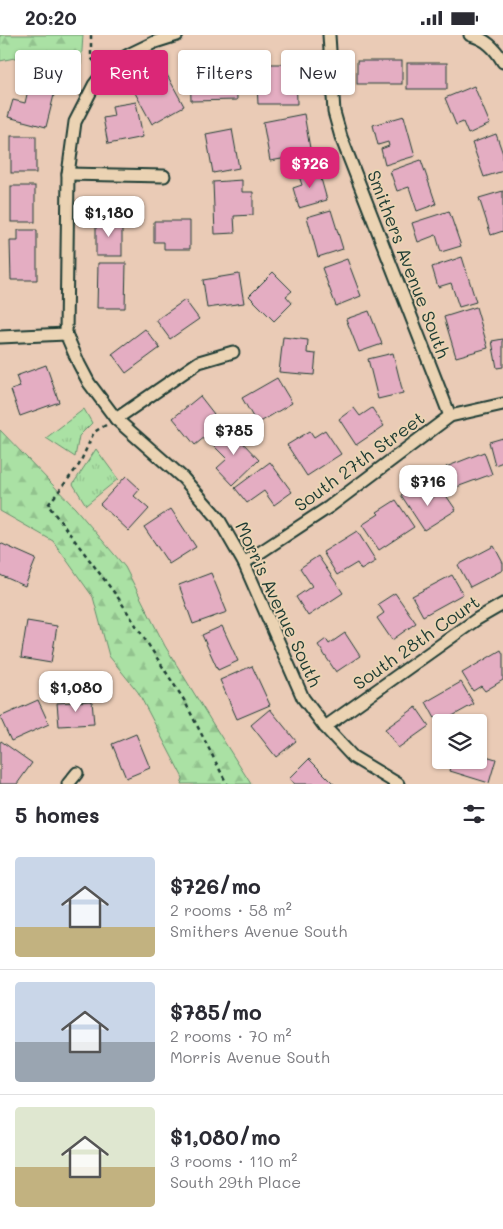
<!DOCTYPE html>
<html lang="en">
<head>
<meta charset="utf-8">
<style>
  :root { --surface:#fff; --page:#f7f7f7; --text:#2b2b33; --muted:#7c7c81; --line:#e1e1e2; --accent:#db2777 }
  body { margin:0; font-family:Mali,sans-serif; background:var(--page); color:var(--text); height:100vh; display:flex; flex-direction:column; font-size:19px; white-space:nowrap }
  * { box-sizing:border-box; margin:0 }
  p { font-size:16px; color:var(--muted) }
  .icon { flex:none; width:28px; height:28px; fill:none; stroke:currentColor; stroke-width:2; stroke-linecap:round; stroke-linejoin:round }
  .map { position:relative; height:749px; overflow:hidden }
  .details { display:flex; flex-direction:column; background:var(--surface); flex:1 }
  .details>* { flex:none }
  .guide { position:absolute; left:15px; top:15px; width:474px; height:45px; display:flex; gap:10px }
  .fabs { position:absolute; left:432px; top:679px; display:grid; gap:10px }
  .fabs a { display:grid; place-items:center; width:55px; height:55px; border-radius:5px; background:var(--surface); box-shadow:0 1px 4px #0004; font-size:25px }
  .price { position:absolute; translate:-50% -42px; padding:0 11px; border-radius:10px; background:#fff; color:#222; font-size:16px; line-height:32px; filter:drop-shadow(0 1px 2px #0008) }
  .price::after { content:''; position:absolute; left:50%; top:30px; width:15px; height:11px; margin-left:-8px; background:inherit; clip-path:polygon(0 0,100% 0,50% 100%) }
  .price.active { background:var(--accent); color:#fff }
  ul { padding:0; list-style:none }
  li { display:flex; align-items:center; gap:15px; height:125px; padding:0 15px }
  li+li { border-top:1px solid var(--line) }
  li span { display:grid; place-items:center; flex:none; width:140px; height:100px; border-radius:5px; color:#555 }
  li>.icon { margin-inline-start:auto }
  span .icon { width:60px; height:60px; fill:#fffc; stroke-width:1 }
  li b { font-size:21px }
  h2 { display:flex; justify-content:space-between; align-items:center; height:60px; padding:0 15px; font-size:21px }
  .chip { padding:0 18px; border-radius:5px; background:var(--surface); box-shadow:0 1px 4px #0004; font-size:18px; line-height:45px }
  .chip.active { background:var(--accent); color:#fff }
  .status { display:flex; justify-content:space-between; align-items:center; height:35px; padding:0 25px; background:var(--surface); direction:ltr }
  .status svg { height:14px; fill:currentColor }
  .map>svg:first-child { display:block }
  .grass { fill:url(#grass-tufts); stroke:#648f6c }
  .forest { fill:url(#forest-firs); stroke:#648f6c }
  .building { fill:#e4adc2; stroke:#1f3d34 }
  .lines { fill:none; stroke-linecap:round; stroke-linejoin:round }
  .minor-casing { stroke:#1f3d34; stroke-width:15 }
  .path { stroke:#1f3d34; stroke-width:2.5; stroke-dasharray:4 4; stroke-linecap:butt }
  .minor { stroke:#ebd3b3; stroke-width:11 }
  .labels { text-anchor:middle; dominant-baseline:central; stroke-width:4; stroke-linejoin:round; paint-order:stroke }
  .street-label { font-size:18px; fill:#1f3d34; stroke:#ebd3b3 }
</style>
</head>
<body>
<div class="status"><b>20:20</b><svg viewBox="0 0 49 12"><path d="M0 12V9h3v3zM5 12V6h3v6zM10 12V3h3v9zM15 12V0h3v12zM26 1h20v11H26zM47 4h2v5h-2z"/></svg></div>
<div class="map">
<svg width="503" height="749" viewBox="0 0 503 749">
  <defs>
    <pattern id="grass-tufts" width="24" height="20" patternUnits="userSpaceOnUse" patternTransform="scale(1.25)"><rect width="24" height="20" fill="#aae1a4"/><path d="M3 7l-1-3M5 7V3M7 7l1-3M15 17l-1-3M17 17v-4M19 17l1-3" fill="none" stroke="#92c28e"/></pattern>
    <pattern id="forest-firs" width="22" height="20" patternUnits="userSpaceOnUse" patternTransform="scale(1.25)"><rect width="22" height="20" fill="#aae1a4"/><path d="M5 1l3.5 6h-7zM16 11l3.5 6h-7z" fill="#92c28e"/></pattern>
  </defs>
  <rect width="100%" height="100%" fill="#eacbb6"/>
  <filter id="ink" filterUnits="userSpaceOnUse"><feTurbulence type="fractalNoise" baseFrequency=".02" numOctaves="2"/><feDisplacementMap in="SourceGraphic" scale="10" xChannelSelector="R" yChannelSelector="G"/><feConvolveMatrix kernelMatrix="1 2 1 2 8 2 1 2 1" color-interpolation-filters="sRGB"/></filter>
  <g filter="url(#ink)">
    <!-- grass -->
    <g class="grass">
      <polygon points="84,374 92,388 79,401 75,422 46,403"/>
      <polygon points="96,414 118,444 86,470 73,449"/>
    </g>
    <!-- forest -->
    <g class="forest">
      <polygon points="0,0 83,0 81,30 29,20 0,26"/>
      <polygon points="0,395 75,473 125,532 165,611 213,689 251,749 181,749 183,743 138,657 109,621 93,562 53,506 0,476"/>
    </g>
    <!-- building -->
    <g class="building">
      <rect x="357" y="26" width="45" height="23"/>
      <rect x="407" y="28" width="40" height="26"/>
      <polygon points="236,29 237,65 191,66 190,30"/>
      <polygon points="266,29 296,29 297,69 258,69 257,49 266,49"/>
      <polygon points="166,38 184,71 152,89 134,56"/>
      <polygon points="31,42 57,48 46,92 8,82 13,65 25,68"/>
      <polygon points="474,51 490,89 468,99 463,87 456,90 445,63"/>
      <polygon points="136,67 143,102 108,109 103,83 114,81 112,71"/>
      <polygon points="304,79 311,119 270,126 263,87"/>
      <polygon points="404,81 415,121 385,130 381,114 389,111 388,107 378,110 373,90"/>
      <polygon points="232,94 239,133 213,138 206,99"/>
      <polygon points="496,99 503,119 503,136 484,142 472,108"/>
      <rect x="11" y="101" width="25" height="37"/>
      <polygon points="421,125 436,169 417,176 409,152 397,156 390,136"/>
      <polygon points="318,133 327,165 299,173 293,153 302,150 298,138"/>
      <polygon points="242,145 242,157 253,157 253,180 234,181 235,198 215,199 213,147"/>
      <rect x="11" y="151" width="24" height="36"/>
      <polygon points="503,156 503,196 491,200 479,163"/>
      <polygon points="331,175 343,214 318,222 307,182"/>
      <polygon points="449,176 461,211 441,217 436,200 418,207 412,188"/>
      <rect x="96" y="185" width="26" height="36"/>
      <polygon points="154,186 190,186 190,214 164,214 164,207 154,207"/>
      <polygon points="18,195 37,195 37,245 11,245 10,206 18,206"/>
      <polygon points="462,222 476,267 459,272 451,248 438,252 432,232"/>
      <polygon points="347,224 361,261 336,271 322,233"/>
      <polygon points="98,228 126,228 125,273 97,273"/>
      <polygon points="273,237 292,256 286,261 292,268 274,286 249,261"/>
      <polygon points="239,239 244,268 207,273 203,245"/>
      <polygon points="185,265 199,284 170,304 156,285"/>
      <polygon points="476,272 488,313 456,322 444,282"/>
      <polygon points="369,276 382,309 359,317 346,284"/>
      <polygon points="145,294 160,313 126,338 112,319"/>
      <polygon points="283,302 308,305 307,318 316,319 314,340 279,337"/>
      <polygon points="503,304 503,332 497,333 492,306"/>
      <polygon points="393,318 403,358 378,364 368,324"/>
      <polygon points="46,330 59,367 20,381 11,355 20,352 16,341"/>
      <polygon points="277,343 292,368 257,389 242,363"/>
      <polygon points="200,361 214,379 208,384 216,393 195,410 173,383"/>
      <polygon points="354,373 360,381 372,373 384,391 356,410 339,384"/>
      <polygon points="227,391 259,425 233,450 217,433 227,424 210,407"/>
      <polygon points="325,395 341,419 307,441 287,410 310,396 314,402"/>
      <polygon points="503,403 503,427 495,430 489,407"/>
      <polygon points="484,417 492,439 454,453 446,432"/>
      <polygon points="270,427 292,457 274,470 264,456 247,468 235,453"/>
      <polygon points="126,441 140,454 134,461 149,474 129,496 100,469"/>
      <polygon points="417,450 427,466 443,456 456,475 424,495 401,460"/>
      <polygon points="396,465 414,492 379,515 362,490 379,479 377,477"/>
      <polygon points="171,474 196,512 169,529 144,492"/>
      <polygon points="357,496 376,526 361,535 357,528 337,540 323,517"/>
      <polygon points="0,508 36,524 25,551 0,540"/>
      <polygon points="494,511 503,528 503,535 470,552 458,530"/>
      <polygon points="318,521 343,558 308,581 296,562 312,551 300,533"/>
      <polygon points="211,538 227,577 193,589 179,550"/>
      <polygon points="452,540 463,559 423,581 412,561"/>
      <polygon points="395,558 416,588 392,605 377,583 384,578 378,569"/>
      <polygon points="27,586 57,591 51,628 21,623"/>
      <polygon points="222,591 238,626 218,635 202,600"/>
      <polygon points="345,598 360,621 336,637 318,610 326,604 329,609"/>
      <polygon points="501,615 503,619 503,645 485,656 481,651 473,656 462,638"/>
      <polygon points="252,631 270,670 237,684 220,645"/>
      <polygon points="461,647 474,669 438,689 426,667"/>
      <polygon points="38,665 49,689 11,706 0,682"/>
      <polygon points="92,666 94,689 59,691 57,668"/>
      <polygon points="416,672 429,691 398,713 385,694"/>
      <polygon points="270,674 296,706 276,722 251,690"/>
      <polygon points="136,699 150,733 126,743 112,709"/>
      <polygon points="1,706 32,728 17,749 0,749 0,708"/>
      <polygon points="479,719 496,724 489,748 450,736 453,725 479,725"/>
      <polygon points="309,724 334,749 295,749 289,744"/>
    </g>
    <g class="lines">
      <defs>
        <g id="minor">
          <polyline points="177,0 155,7 130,19 109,31 94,50 75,87 68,139 66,299 79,329 89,348 116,384 183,443 218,483 244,528 303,663 325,692 353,722 398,749"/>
          <polyline points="329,0 334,77 341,102 450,381"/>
          <path d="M470 0C486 4 495 13 503 27"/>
          <polyline points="68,139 164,141"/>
          <polyline points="0,302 66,299"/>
          <polyline points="116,384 199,327 233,317"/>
          <polyline points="244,528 329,472 450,381 503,369"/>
          <polyline points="325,692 477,584 503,569"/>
          <polyline points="68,749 77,738"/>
        </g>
      </defs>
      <!-- minor casing -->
      <use href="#minor" class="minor-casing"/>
      <!-- path -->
      <g class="path">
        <polyline points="91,0 91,23 95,27"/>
        <polyline points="106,390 94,397 79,430 48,470 119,564 184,665 227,749"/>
      </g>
      <!-- minor -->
      <use href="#minor" class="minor"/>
    </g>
  </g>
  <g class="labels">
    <!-- street labels -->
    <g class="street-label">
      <text transform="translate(409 229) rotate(69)">Smithers Avenue South</text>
      <text transform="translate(359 426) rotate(-36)">South 27th Street</text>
      <text transform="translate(279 569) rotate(65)">Morris Avenue South</text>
      <text transform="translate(416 607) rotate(-35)">South 28th Court</text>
    </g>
  </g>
</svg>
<div class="fabs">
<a><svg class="icon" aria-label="layers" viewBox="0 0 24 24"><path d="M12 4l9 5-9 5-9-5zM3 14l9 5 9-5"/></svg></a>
</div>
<b class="price active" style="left:310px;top:154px">$726</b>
<b class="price" style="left:109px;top:203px">$1,180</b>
<b class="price" style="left:234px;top:421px">$785</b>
<b class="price" style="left:428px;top:472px">$716</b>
<b class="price" style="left:76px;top:678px">$1,080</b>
<div class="guide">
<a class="chip">Buy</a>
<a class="chip active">Rent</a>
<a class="chip">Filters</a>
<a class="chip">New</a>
</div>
</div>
<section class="details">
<h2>5 homes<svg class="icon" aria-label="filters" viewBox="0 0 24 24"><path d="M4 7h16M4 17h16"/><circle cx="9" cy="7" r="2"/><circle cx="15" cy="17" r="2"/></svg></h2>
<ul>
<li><span style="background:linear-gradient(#c9d6e8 70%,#c2b280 0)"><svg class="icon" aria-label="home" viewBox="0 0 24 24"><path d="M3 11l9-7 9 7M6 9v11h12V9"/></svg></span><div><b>$726/mo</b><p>2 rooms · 58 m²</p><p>Smithers Avenue South</p></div></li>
<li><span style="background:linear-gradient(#c9d6e8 60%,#9aa5b1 0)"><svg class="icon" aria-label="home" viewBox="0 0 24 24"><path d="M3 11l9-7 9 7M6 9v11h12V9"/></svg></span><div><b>$785/mo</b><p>2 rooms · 70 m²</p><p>Morris Avenue South</p></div></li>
<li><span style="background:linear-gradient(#dfe7d0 60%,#c2b280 0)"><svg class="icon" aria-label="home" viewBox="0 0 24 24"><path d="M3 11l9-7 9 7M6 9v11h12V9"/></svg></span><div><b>$1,080/mo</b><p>3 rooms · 110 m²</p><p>South 29th Place</p></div></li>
</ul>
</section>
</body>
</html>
